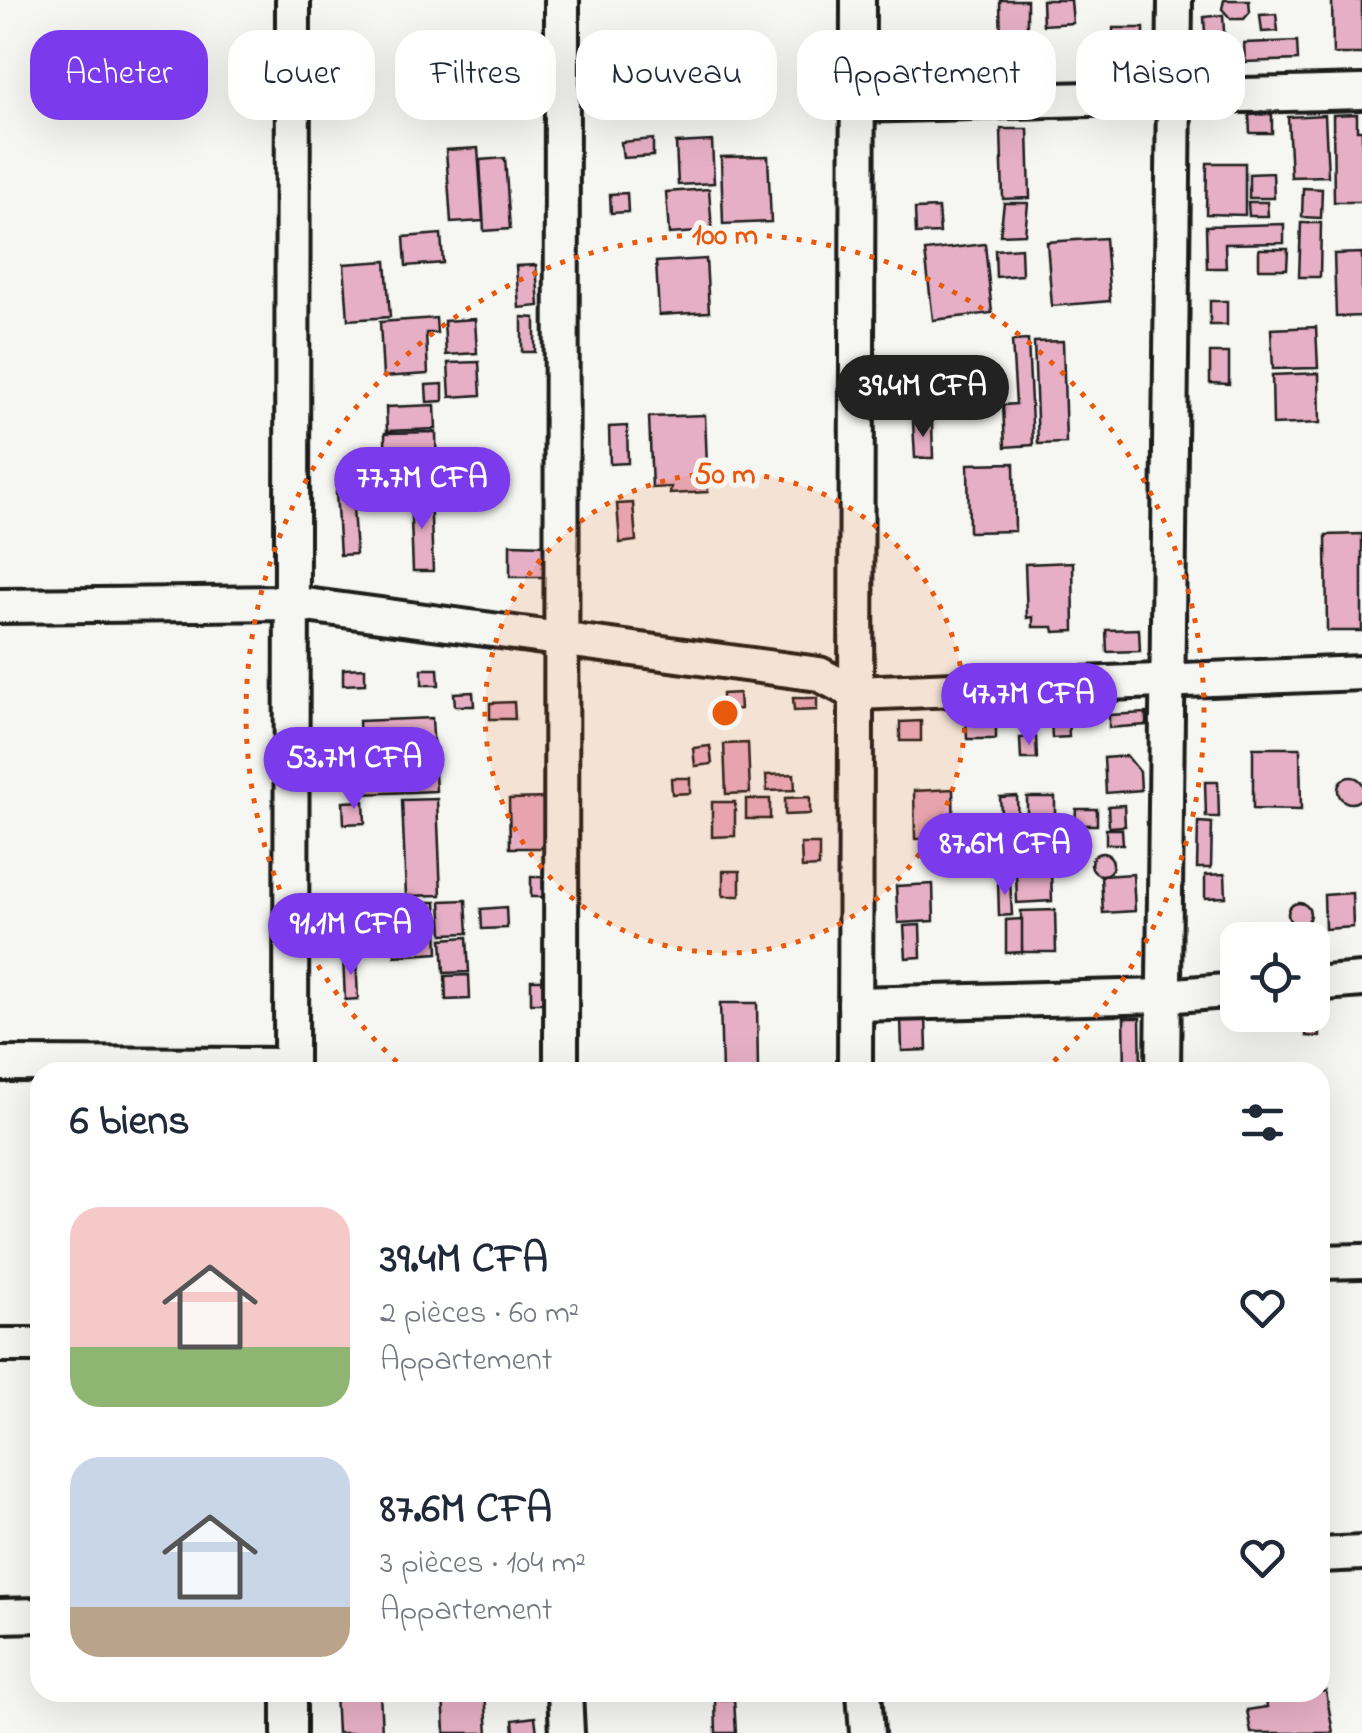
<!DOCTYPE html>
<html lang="fr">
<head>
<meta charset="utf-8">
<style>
  :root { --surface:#fff; --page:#f6f6f7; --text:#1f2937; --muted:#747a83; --accent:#7c3aed }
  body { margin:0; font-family:"Indie Flower",sans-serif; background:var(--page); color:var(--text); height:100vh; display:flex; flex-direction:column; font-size:38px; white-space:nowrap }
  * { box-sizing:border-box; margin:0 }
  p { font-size:32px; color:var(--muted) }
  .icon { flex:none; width:55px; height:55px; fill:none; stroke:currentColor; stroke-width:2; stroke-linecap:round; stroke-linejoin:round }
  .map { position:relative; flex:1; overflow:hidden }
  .sheet { position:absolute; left:30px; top:1062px; width:1300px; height:640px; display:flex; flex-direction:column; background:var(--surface); border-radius:30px; box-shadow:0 10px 40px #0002 }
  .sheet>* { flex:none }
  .top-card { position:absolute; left:30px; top:30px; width:1302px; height:90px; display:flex; gap:20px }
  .buttons { position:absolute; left:1220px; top:922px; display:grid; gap:20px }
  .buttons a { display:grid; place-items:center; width:110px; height:110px; border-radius:20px; background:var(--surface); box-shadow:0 10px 40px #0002; font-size:50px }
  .price { position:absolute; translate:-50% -85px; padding:0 22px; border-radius:35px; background:var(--accent); color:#fff; font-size:32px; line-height:65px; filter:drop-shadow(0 2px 5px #0008) }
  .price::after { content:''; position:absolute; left:50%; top:60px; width:30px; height:22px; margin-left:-15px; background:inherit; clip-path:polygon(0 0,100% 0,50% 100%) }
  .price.selected { background:#222; color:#fff }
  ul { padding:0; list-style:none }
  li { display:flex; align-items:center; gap:30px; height:250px; padding:0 40px }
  li span { display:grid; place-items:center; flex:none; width:280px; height:200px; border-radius:30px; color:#555 }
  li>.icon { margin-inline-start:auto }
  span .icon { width:120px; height:120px; fill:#fffc; stroke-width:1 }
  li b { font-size:42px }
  h2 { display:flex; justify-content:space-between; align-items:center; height:120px; padding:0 40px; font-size:42px }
  .tag { padding:0 35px; border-radius:30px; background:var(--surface); box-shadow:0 10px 40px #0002; font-size:35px; line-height:90px }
  .tag.selected { background:var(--accent); color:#fff }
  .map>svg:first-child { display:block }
  .building { fill:#e7afc5; stroke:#1c1c1c; stroke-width:2.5 }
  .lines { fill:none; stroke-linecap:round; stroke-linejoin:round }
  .minor-casing { stroke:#1c1c1c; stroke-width:40 }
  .minor { stroke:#f6f6f2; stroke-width:32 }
  .ring { fill:none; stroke:#e8590c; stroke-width:5; stroke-dasharray:5 10 }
  .centre { fill:#e8590c; stroke:#f6f6f2; stroke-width:5 }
  .ring-label { font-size:30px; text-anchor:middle; font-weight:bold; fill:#e8590c; stroke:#f6f6f2; stroke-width:10; stroke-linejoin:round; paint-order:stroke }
</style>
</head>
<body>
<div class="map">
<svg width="1362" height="1733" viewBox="0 0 1362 1733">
  <rect width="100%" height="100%" fill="#f6f6f2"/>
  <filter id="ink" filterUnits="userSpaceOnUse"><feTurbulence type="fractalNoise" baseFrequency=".01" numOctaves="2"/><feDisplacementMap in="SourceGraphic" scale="20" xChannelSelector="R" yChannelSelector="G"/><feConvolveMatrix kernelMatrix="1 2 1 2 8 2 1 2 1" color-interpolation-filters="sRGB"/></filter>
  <g filter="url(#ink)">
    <!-- building -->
    <g class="building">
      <polygon points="1000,0 1027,0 1027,50 1001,50"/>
      <polygon points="1042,0 1071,0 1073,23 1043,25"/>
      <polygon points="1224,0 1249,0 1250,12 1244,19 1231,19 1222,9"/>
      <polygon points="1332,0 1362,0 1362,54 1333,54"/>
      <polygon points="1276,14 1278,31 1262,32 1260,15"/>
      <polygon points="1223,15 1226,63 1207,64 1204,17"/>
      <polygon points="1113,28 1144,28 1144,65 1113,63"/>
      <polygon points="1297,41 1298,60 1245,62 1244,43"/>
      <polygon points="958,58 960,75 944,78 942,60"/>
      <polygon points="1272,114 1272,133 1250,133 1249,115"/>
      <polygon points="1357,114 1357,130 1362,130 1362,202 1334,202 1333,115"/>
      <polygon points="1325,115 1328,176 1291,177 1288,117"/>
      <polygon points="1001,129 1028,129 1030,198 1003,199"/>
      <polygon points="653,139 653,156 623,158 621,142"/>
      <polygon points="712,141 714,183 678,185 676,143"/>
      <polygon points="478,148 483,221 451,223 446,150"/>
      <polygon points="768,156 771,222 723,224 721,157"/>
      <polygon points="505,158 510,229 484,231 480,160"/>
      <polygon points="1207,163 1245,163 1245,215 1206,214"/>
      <polygon points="1273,173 1274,198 1249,198 1249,174"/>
      <polygon points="1303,188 1322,189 1321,218 1302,217"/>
      <polygon points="709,189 712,231 669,234 666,192"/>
      <polygon points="627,193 628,212 611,213 610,194"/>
      <polygon points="1248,202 1267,202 1268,216 1249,216"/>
      <polygon points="1004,203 1028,203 1025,234 1000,235"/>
      <polygon points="938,208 940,233 916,234 915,209"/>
      <polygon points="1301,223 1321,223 1320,277 1299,277"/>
      <polygon points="1284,224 1284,243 1225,244 1226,268 1207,268 1206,226"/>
      <polygon points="441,234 443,263 406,266 404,237"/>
      <polygon points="1105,238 1110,301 1052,306 1047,242"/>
      <polygon points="985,244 992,313 933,320 925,251"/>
      <polygon points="1021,248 1022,275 996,277 995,250"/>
      <polygon points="1259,249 1288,249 1287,269 1259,269"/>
      <polygon points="1362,253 1362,316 1336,317 1334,254"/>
      <polygon points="706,259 709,312 659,315 656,262"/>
      <polygon points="386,261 390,317 348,320 344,264"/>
      <polygon points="536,265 539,306 519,308 516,266"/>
      <rect x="1210" y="301" width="17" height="24"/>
      <polygon points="522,317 535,318 535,352 522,352"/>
      <polygon points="436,318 437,333 426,333 428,374 383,377 380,322"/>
      <polygon points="475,319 477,353 446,355 444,321"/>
      <polygon points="1316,327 1318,368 1273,369 1271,329"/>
      <polygon points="1028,340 1033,445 1005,447 1003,405 1016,404 1012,341"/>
      <polygon points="1063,341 1066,443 1038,444 1034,342"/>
      <polygon points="1210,353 1229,353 1229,384 1210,383"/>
      <polygon points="479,362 481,395 450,397 448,363"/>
      <polygon points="1319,373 1320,423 1273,425 1272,375"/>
      <polygon points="443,384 443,401 427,402 426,385"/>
      <polygon points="435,405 436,429 387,431 386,407"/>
      <polygon points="705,415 708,492 670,494 671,487 652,488 649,417"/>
      <polygon points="913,422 932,422 933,458 915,458"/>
      <polygon points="627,426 628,463 610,464 609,427"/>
      <polygon points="436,432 437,487 386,488 385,433"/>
      <polygon points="1014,463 1015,531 969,532 968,464"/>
      <polygon points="352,491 356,554 340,555 336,492"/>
      <polygon points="430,493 433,571 413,571 410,494"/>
      <polygon points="633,503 636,541 620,543 617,504"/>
      <polygon points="1362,534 1362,631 1327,631 1326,535"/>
      <polygon points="510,544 547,545 547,577 510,577"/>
      <polygon points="1073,562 1074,631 1054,632 1053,627 1033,627 1033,617 1027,618 1025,564"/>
      <polygon points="1139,629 1140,651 1107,652 1106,630"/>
      <polygon points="365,668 365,684 343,685 343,669"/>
      <polygon points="422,669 438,669 439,685 422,685"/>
      <polygon points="473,692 474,706 455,706 454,693"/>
      <polygon points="739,693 740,709 722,710 722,694"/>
      <polygon points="793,698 817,698 817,710 794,711"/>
      <polygon points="514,702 515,719 490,719 490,703"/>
      <polygon points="1146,713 1146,725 1109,728 1109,715"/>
      <polygon points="1068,717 1069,737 1052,738 1051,718"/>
      <polygon points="432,718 436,791 362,794 359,721"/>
      <polygon points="966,718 996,718 996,739 967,739"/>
      <polygon points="921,721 921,741 900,741 900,722"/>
      <polygon points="1036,737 1037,759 1021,759 1020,738"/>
      <polygon points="748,743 750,793 726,794 724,744"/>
      <polygon points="710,746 712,764 695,766 693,748"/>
      <polygon points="1253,748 1300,748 1301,810 1253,809"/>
      <polygon points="1127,756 1140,772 1141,790 1106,793 1104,758"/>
      <polygon points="794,774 795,790 767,791 766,775"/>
      <circle cx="1351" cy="790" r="13"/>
      <polygon points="671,778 690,778 690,793 672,794"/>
      <polygon points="1205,782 1218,782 1219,817 1206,817"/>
      <polygon points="953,789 954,838 915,839 914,791"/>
      <polygon points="1017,796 1018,829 1002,829 1000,797"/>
      <polygon points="810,797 810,814 785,815 785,798"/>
      <rect x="1027" y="797" width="28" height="34"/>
      <polygon points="547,798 548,848 510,848 509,799"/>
      <polygon points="437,799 441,895 406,896 402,800"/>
      <rect x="746" y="799" width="24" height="20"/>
      <polygon points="364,801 365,823 344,824 343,802"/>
      <polygon points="712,802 735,802 735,836 712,837"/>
      <polygon points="1124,805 1125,826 1109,827 1108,806"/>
      <polygon points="1076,809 1097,809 1097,825 1075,825"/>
      <polygon points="1198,822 1212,823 1211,868 1197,868"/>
      <polygon points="1106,829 1122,829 1123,844 1106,844"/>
      <polygon points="986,841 987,873 952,875 951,842"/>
      <polygon points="801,844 819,844 819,867 802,868"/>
      <circle cx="1102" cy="864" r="11"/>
      <rect x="723" y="871" width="17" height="25"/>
      <polygon points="1051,871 1052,901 1017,903 1016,873"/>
      <polygon points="1133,874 1135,911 1103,913 1101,876"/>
      <polygon points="1225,874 1226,897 1205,898 1205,875"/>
      <polygon points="531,877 545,877 546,897 531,897"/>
      <polygon points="998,881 1010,881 1012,915 999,916"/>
      <polygon points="933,884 934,921 898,923 896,886"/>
      <polygon points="1352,893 1353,927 1325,929 1324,895"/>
      <polygon points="466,900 468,933 443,934 441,901"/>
      <polygon points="422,902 436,902 438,953 395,956 394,939 407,938 406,924 423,923"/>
      <circle cx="1299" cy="914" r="11"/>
      <polygon points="506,907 507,928 482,929 481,909"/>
      <polygon points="1055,910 1056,952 1022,952 1021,911"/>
      <polygon points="1022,919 1022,952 1006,953 1006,920"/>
      <polygon points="920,925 921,957 906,958 904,926"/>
      <polygon points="467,937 469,972 444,973 442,939"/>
      <polygon points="356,956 358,999 345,1000 343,957"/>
      <polygon points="469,975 470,999 446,1000 445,976"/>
      <polygon points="531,980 544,980 545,1003 531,1003"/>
      <polygon points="1312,994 1319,994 1320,1037 1306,1036 1306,1015 1312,1015"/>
      <polygon points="720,1003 757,1003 758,1072 722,1072"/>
      <polygon points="901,1017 926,1017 927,1050 902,1051"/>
      <polygon points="1124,1018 1140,1018 1141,1072 1125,1072"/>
      <polygon points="1326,1691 1333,1733 1251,1733 1247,1710 1267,1707 1266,1700"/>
      <polygon points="335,1692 380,1692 382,1733 337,1733"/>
      <polygon points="443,1692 485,1692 488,1733 445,1733"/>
      <polygon points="734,1699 736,1733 716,1733 715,1700"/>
      <polygon points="535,1717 537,1733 514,1733 513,1720"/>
    </g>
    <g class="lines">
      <defs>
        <g id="minor">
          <polyline points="858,105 1362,92"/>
          <polyline points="0,606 291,603 819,674 855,693 1362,673"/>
          <polyline points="1312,984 1362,980"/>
          <polyline points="855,1004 1164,996 1238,990"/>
          <polyline points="0,1064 291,1065"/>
          <polyline points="291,1072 293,0"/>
          <polyline points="561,1072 562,0"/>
          <polyline points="855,1072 858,0"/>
          <polyline points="1163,1072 1175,0"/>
          <polyline points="1320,1262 1362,1261"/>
          <polyline points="0,1345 40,1345"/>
          <polyline points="1320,1555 1362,1553"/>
          <polyline points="0,1616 40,1615"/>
          <polyline points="565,1692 567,1733"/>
          <polyline points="864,1692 867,1733"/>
          <polyline points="289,1733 289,1692"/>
        </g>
      </defs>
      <!-- minor casing -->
      <use href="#minor" class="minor-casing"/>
      <!-- minor -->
      <use href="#minor" class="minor"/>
    </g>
  </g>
  <!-- distance rings -->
  <circle cx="725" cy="713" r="240" fill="#e8590c" fill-opacity=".12"/>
  <g class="ring">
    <circle cx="725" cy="713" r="240"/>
    <path d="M408 1072A479 479 0 1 1 1042 1072"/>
  </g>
  <circle cx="725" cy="713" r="15" class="centre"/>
  <g class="ring-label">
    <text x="725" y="244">100 m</text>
    <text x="725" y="483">50 m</text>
  </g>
</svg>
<div class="buttons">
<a><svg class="icon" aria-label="locate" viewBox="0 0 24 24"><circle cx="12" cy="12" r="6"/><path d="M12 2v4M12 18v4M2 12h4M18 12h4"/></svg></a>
</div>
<b class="price selected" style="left:923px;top:440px">39.4M CFA</b>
<b class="price" style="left:422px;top:532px">77.7M CFA</b>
<b class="price" style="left:1029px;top:748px">47.7M CFA</b>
<b class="price" style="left:354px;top:812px">53.7M CFA</b>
<b class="price" style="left:1005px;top:898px">87.6M CFA</b>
<b class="price" style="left:351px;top:978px">91.1M CFA</b>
<div class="top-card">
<a class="tag selected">Acheter</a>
<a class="tag">Louer</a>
<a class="tag">Filtres</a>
<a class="tag">Nouveau</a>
<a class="tag">Appartement</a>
<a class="tag">Maison</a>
</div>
<section class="sheet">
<h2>6 biens<svg class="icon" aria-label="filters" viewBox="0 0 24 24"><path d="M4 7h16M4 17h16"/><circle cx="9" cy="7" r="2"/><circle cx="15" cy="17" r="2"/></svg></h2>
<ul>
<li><span style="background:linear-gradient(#f6c9c9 70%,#8fb573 0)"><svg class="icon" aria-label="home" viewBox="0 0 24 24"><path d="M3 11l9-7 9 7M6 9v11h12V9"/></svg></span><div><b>39.4M CFA</b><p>2 pièces · 60 m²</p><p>Appartement</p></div><svg class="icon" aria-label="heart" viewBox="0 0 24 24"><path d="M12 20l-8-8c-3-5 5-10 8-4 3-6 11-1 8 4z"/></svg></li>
<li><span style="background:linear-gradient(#c9d6e8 75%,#b9a48a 0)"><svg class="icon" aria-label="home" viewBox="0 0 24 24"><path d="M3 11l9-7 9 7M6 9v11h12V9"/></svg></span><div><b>87.6M CFA</b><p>3 pièces · 104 m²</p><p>Appartement</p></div><svg class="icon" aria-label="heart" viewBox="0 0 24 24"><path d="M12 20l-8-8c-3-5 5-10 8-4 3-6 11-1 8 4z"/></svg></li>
</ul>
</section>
</div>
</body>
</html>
